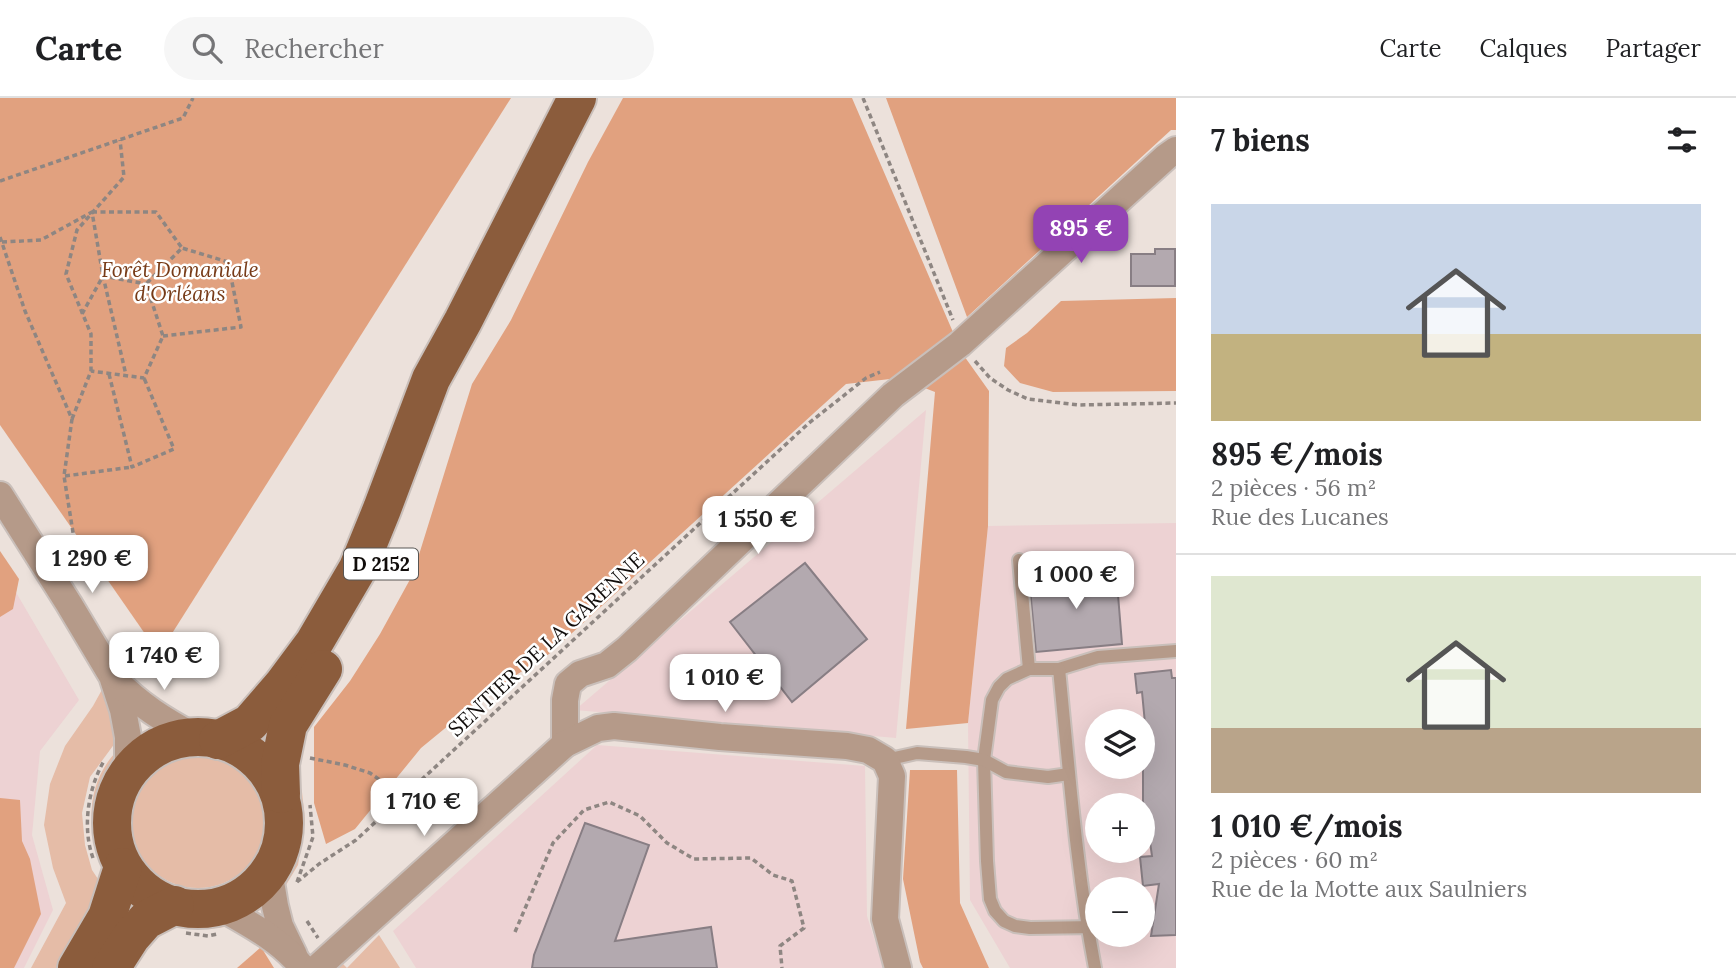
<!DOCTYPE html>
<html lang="fr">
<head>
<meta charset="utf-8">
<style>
  :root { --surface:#fff; --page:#f6f6f6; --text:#202124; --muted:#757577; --line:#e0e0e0; --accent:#9343b4 }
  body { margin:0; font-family:Lora,serif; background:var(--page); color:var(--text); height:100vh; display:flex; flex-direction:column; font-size:26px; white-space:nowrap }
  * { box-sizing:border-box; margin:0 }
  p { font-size:23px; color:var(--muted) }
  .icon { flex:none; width:38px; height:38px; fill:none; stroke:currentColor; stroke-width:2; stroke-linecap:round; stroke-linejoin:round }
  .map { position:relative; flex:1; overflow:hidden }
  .panel { display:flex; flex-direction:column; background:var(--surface); width:560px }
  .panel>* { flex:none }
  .controls { position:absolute; left:1085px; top:611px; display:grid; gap:14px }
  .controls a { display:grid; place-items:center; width:70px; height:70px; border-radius:50%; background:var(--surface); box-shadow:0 7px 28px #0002; font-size:35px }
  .price { position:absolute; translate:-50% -60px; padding:0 16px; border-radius:14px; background:#fff; color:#222; font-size:23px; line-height:46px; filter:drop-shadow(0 2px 4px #0008) }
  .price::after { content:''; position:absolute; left:50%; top:42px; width:21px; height:16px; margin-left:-10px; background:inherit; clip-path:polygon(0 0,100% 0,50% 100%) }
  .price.current { background:var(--accent); color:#fff }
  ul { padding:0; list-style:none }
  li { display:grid; align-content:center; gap:14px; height:371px; padding:0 35px }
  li+li { border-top:2px solid var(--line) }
  li span { display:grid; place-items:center; height:217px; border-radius:0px; color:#555 }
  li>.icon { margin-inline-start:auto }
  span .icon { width:126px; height:126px; fill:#fffc; stroke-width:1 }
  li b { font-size:30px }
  h2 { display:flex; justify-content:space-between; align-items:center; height:84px; padding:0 35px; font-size:30px }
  header { display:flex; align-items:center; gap:42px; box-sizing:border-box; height:98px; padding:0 35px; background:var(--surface); border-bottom:2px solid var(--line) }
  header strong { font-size:33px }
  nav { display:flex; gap:38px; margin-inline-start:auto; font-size:24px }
  .search { width:490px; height:63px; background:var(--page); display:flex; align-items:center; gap:18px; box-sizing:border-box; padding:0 24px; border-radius:38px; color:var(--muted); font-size:26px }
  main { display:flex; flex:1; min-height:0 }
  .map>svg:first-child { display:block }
  .industrial { fill:#edd2d3; fill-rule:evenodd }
  .green { fill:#e5bca7 }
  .forest { fill:#e1a17f }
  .building { fill:#b3a9af; stroke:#887e84; stroke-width:2 }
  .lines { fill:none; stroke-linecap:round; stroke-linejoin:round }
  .lane-casing { stroke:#c9bfba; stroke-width:16 }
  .street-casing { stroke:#c9bfba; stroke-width:30 }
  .primary-casing { stroke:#c9bfba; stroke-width:42 }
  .path { stroke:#8e8682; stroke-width:3.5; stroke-dasharray:5 3.5; stroke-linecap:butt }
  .lane { stroke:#b59a89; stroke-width:12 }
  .street { stroke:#b59a89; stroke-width:26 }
  .primary { stroke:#8b5c3c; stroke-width:38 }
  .labels { text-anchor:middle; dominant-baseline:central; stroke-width:5; stroke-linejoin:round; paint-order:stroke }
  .shield { fill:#fff; stroke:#585654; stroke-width:2 }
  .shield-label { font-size:19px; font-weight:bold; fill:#110d0b }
  .park-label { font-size:21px; font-style:italic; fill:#773b18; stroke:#fff }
  .street-label { font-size:21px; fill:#110d0b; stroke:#fff }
</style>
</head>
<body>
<header>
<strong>Carte</strong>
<div class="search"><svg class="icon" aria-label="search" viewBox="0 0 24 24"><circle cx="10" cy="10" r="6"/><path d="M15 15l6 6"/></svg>Rechercher</div>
<nav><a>Carte</a><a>Calques</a><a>Partager</a></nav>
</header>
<main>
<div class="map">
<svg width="1176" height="870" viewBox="0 0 1176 870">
  <rect width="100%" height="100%" fill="#ece1db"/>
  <!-- industrial -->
  <g class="industrial">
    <polygon points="926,312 896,640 575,612"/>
    <path d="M1176 425V870H1010L970 802 968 625 988 428ZM1097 623H1143V668H1097ZM1097 707H1143V752H1097ZM1097 791H1143V836H1097Z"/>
    <polygon points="0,467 79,602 40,653 32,737 53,812 24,870 0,870"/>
    <polygon points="597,647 865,668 867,818 884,870 416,870 393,833"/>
  </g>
  <!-- green -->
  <g class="green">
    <polygon points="104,588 118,641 90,679 82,715 85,747 92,772 106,793 65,870 31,870 66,805 53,770 44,727 50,686 65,648 93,608"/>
    <path d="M122 648C121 655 121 663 119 670 112 687 105 698 104 717 103 739 114 760 110 782 85 739 82 684 122 648Z"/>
    <circle cx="198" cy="723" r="67"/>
    <polygon points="295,671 302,694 305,722 298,767 283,792 279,777 289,749 293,722 289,696"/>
    <path d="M176 818 219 819 234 827C209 833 191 831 166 826Z"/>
    <polygon points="379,837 400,870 334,870 341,864 347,870"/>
  </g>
  <!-- forest -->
  <g class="forest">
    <polygon points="0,0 511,0 159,556 0,327"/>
    <polygon points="623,0 852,0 962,255 989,293 988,428 968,625 906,631 935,294 899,280 846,286 549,556 488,595 421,650 355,731 326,746 314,705 314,629 350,583 380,536 413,476 472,286 511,222 588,64"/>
    <polygon points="886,0 1176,0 1176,32 1171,32 967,219"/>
    <polygon points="1176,200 1176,293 1053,294 1020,285 1004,268 1006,250 1027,235 1061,203"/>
    <polygon points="0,453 19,481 13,511 0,519"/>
    <polygon points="910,672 957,672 960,805 989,870 923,870 920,864 903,781"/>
    <polygon points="0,700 20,702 22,743 30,761 41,816 14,870 0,870"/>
    <polygon points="261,849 274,870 237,870"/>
  </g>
  <!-- building -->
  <g class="building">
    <polygon points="1155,151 1175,151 1175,188 1131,188 1131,156 1155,156"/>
    <polygon points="805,465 867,541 792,604 730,524"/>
    <polygon points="1116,472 1122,546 1036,554 1029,480"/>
    <polygon points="1171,572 1172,580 1176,580 1176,837 1151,838 1159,786 1143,788 1140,759 1152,758 1146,715 1143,715 1143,637 1146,636 1142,594 1137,595 1135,576"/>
    <polygon points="585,725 649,747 615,843 711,829 717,870 532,870 534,857"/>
  </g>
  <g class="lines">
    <defs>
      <g id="lane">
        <polyline points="1019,462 1029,571 1059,571 1098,559 1176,553"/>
        <polyline points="1029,571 1007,581 999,589 992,602 984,662 987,763 990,801 995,813 1004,823 1015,828 1030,830 1097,829"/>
        <path d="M1059 571C1069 670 1076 771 1095 870"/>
        <polyline points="885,662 917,655 966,659 984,662 1006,674 1048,679 1069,676"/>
      </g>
      <g id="street">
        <polyline points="0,397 69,506 112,578 123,612 128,639 128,675"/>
        <path d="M114 581C141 608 162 621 195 639"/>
        <polyline points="565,646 565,602 568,586 580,576 607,567 627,551 893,297 960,246 1166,59 1176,52"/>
        <polyline points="269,772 275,808 280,828 294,857"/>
        <path d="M218 808C248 825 281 842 303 870"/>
        <polyline points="317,870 565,646 598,630 614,628 720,639 847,648 868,652 885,662 892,678 885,821 898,870"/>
      </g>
      <g id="primary">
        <circle cx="198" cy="725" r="86"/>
        <polyline points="218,642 250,625 282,588 314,545 358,470 382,411 431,281 463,223 577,0"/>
        <polyline points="281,696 280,666 288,627 323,571"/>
        <polyline points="77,870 107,819 123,769"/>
        <polyline points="111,870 131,839 146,822 175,807"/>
      </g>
    </defs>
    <!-- lane casing -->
    <use href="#lane" class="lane-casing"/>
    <!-- street casing -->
    <use href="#street" class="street-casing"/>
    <!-- primary casing -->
    <use href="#primary" class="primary-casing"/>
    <!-- path -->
    <g class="path">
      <polyline points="863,0 953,222"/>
      <polyline points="0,83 183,20 193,0"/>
      <polyline points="92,114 156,114 182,150 146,186"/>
      <polyline points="0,139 25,213 72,321 64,378 75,447 62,453"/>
      <polyline points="2,144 41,142 92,114 103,178 126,277"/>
      <polyline points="82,216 103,178 146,186 163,238 144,280 91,273"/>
      <polyline points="163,238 241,229 228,164 182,150"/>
      <polyline points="975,263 990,280 1008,292 1028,301 1079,307 1176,305"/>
      <polyline points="109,276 132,369 174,351 144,280"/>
      <polyline points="72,321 91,273 91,236 66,176 77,132 124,79 120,42"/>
      <polyline points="65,378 132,369"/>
      <polyline points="310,660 345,667 370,675 393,691 410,693"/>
      <path d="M93 760C82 730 88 690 104 663"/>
      <polyline points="297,784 319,766 356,742 809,325 866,280 880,274"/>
      <polyline points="297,784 313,739 310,707"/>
      <polyline points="307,823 318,840"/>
      <polyline points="515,834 553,745 584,712 609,704 640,718 667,745 694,761 751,760 773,777 792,783 804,830 780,848 782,870"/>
      <polyline points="186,835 208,838 217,836"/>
    </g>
    <!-- lane -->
    <use href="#lane" class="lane"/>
    <!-- street -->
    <use href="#street" class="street"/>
    <!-- primary -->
    <use href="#primary" class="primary"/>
  </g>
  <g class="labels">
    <!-- shield labels -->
    <rect class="shield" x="344" y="450.5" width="74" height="31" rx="5"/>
    <g class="shield-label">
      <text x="381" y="466">D 2152</text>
    </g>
    <!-- park labels -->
    <g class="park-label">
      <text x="180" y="171">Forêt Domaniale<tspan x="180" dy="24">d'Orléans</tspan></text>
    </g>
    <!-- street labels -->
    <g class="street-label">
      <text transform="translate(546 546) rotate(-43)">SENTIER DE LA GARENNE</text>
    </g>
  </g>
</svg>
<div class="controls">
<a><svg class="icon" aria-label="layers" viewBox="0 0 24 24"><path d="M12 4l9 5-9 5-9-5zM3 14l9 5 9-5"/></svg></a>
<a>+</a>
<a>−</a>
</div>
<b class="price current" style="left:1081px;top:167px">895 €</b>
<b class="price" style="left:758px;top:458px">1 550 €</b>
<b class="price" style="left:92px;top:497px">1 290 €</b>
<b class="price" style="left:1076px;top:513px">1 000 €</b>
<b class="price" style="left:164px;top:594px">1 740 €</b>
<b class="price" style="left:725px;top:616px">1 010 €</b>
<b class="price" style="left:424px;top:740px">1 710 €</b>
</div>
<section class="panel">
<h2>7 biens<svg class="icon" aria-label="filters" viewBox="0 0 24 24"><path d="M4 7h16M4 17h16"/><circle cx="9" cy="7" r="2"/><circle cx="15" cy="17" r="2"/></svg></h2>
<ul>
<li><span style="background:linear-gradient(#c9d6e8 60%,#c2b280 0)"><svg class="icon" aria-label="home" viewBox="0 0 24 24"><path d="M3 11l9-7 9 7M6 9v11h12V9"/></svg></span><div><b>895 €/mois</b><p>2 pièces · 56 m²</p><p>Rue des Lucanes</p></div></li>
<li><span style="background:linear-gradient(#dfe7d0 70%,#b9a48a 0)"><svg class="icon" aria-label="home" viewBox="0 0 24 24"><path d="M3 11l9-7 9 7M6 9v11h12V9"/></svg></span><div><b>1 010 €/mois</b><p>2 pièces · 60 m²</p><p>Rue de la Motte aux Saulniers</p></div></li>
</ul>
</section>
</main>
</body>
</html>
